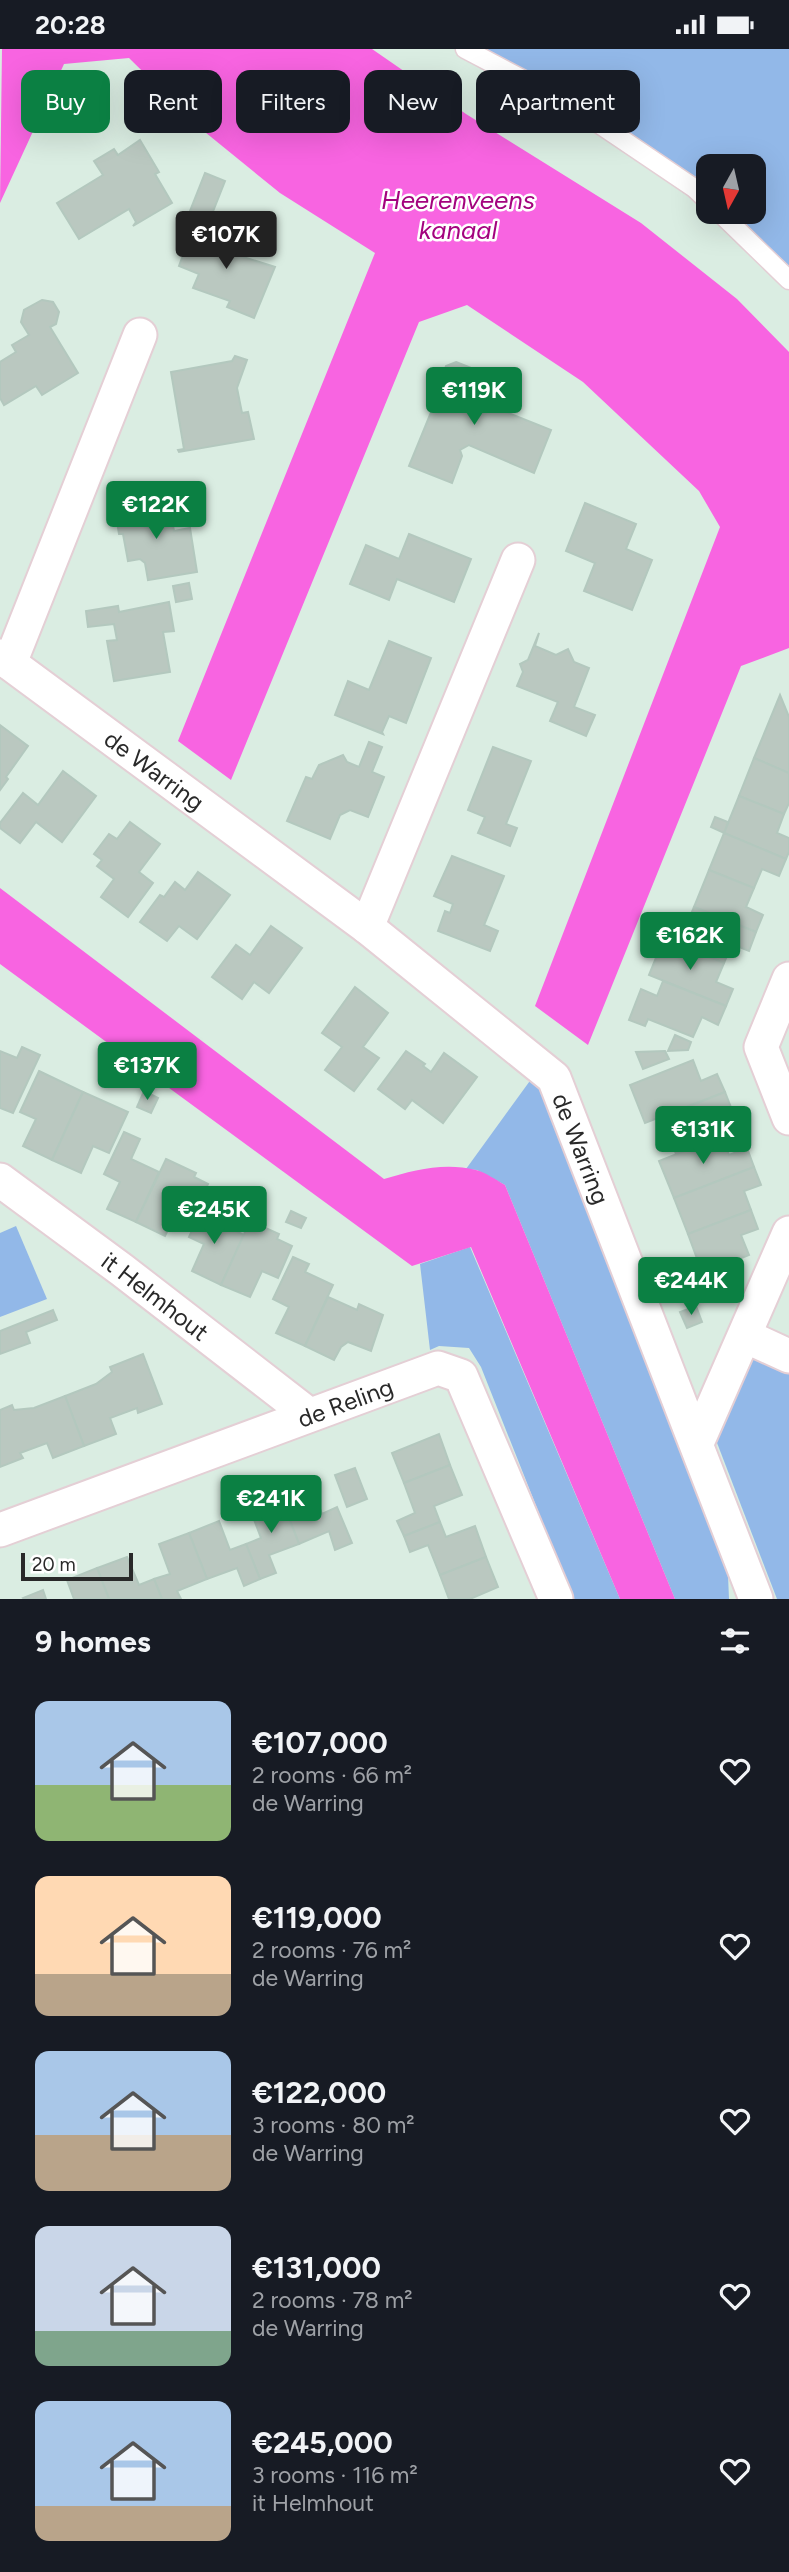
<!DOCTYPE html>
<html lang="en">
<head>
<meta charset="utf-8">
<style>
  :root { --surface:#171b24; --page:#242831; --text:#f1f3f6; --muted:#9ea1a6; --accent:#0b8043 }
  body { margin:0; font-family:Figtree,sans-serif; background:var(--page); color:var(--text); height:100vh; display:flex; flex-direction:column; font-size:26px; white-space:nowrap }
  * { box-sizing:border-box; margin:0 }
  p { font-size:23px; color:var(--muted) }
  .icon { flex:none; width:38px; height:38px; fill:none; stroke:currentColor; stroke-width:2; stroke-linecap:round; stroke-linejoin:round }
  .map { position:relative; height:1550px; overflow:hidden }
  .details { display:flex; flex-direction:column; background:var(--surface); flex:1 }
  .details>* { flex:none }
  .top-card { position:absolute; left:21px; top:21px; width:747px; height:63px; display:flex; gap:14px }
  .needle { width:46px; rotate:188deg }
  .fabs { position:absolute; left:696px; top:105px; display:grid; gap:14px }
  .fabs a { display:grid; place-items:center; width:70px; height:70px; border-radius:14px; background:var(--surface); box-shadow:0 7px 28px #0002; font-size:35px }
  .scale { position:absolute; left:21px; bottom:18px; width:112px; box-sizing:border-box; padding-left:7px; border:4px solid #292929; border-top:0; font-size:19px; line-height:24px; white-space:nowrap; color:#292929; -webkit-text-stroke:5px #fff; paint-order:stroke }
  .price { position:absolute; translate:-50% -60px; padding:0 16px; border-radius:7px; background:var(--accent); color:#fff; font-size:23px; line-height:46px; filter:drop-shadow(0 2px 4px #0008) }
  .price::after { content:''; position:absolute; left:50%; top:42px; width:21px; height:16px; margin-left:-10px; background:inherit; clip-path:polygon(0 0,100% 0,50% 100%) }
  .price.active { background:#222; color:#fff }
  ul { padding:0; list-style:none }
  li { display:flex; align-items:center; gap:21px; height:175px; padding:0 35px }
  li span { display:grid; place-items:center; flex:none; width:196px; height:140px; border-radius:14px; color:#555 }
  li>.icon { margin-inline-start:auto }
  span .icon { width:84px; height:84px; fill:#fffc; stroke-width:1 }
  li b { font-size:30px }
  h2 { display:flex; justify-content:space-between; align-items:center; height:84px; padding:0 35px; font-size:30px }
  .pill { padding:0 24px; border-radius:14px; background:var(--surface); box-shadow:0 7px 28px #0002; font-size:24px; line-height:63px }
  .pill.active { background:var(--accent); color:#fff }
  .status { display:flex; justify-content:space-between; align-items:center; height:49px; padding:0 35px; background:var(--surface); direction:ltr }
  .status svg { height:19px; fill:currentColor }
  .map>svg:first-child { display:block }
  .green { fill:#92b8e8 }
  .water { fill:#f864e1 }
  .building { fill:#bac8c0; stroke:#b3c8be; stroke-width:2 }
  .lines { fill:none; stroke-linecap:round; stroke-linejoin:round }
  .lane-casing { stroke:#e4cfd5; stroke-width:21 }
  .street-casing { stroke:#e4cfd5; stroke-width:37 }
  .lane { stroke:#fff; stroke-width:18 }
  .street { stroke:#fff; stroke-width:33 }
  .labels { text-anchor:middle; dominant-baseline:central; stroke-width:5; stroke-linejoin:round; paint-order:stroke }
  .street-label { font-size:24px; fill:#292929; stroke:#fff }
  .water-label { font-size:26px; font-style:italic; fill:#a3037e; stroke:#fff }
</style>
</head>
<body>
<div class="status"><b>20:28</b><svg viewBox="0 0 49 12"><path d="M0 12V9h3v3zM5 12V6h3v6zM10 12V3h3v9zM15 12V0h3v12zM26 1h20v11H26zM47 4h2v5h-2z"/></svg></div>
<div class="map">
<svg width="789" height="1550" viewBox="0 0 789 1550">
  <rect width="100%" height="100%" fill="#daede2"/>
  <!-- green -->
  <g class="green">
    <polygon points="465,0 789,0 789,220 721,163 754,163 754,117 709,117 709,155 603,83"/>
    <polygon points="532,1029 541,1036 728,1526 729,1550 675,1550 505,1136 477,1121 466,1120"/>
    <polygon points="16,1177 47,1250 0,1268 0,1184"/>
    <polygon points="470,1198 620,1550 573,1550 481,1318 469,1299 439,1297 430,1301 420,1215"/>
    <polygon points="753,1305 789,1321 789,1550 777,1550 714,1386"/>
  </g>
  <!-- water -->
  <g class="water">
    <polygon points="2,0 372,0 466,65 641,174 737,250 789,303 789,599 741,617 588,996 535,957 720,478 699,442 583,333 467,256 419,273 231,731 178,692 375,204 280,144 200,79 129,9 64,15 0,154"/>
    <path d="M0 839 384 1130C414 1121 444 1113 476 1121 485 1123 496 1131 505 1136L675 1550H620L471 1198 412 1217 0 915Z"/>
  </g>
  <!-- building -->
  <g class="building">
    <polygon points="140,91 159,123 155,125 172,154 133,177 136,173 129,160 79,190 57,154 103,126 94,112 114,100 118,106"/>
    <polygon points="205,124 225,132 210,170 190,162"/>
    <polygon points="194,177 244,197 240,207 275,218 254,269 227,258 230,252 193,239 199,225 179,217"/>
    <polygon points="42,251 53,253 59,263 56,275 50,278 78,324 42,346 36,337 4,356 0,349 0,313 16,303 12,296 29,286 21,273 24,261"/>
    <polygon points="235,307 247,311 237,339 242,364 248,363 254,390 179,403 178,401 184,400 171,323 232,312"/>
    <polygon points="456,313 499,330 488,356 551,381 534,424 469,396 460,401 462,407 452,434 409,417 441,339 438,338 446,317"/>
    <polygon points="585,454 636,475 626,500 652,511 632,561 584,542 595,514 566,502"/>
    <polygon points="169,455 174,482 190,479 197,523 148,531 145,514 140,510 128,512 123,485 119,485 115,460 140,456 141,460"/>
    <polygon points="409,485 471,510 454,553 397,530 389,551 350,535 366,496 399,510"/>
    <polygon points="189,534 192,550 176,553 173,537"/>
    <polygon points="169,553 174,582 163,583 170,623 114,632 107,592 117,591 114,575 88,578 86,562 118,557 119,563"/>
    <polygon points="539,584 535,597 556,606 568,600 574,613 589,619 574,658 595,666 586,687 550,672 558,653 517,637 523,623 520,615 528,611"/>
    <polygon points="389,592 431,609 406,674 389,667 382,683 383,685 335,666 348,632 369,641"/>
    <polygon points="780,646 789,668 789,724 754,709"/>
    <polygon points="0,676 28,697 6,728 8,730 0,741"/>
    <polygon points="369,693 382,698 372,723 384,728 368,768 350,761 340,766 330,790 287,772 306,728 312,730 319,716 343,706 347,713 359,718"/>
    <polygon points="493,698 531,712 506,775 517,779 510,797 478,784 485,768 468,761"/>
    <polygon points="754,709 789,724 789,754 784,765 739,747"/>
    <polygon points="63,722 96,747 62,793 36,773 20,794 0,779 0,774 23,744 38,756"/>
    <polygon points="739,747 784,765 777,784 789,789 789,803 786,810 724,784"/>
    <polygon points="715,768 728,773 724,784 711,778"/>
    <polygon points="130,773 160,795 139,823 153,834 128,868 101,848 114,830 97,817 102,811 94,805 109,785 117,790"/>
    <polygon points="724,784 786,810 779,827 762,820 754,839 709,821"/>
    <polygon points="452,807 504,827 484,876 498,882 490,902 438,882 445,862 450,864 453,855 434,847"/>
    <polygon points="709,821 754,839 746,858 763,866 756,883 694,858"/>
    <polygon points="198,823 230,846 197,890 179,877 167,892 140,873 160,846 164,848 175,833 185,841"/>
    <polygon points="694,858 756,883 749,902 732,895 724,914 678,895"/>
    <polygon points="271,877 302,899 269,944 254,933 242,950 212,928 236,896 250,906"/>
    <polygon points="664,889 724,914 716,933 733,940 726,957 649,926"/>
    <polygon points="663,932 726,957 718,976 702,968 693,988 648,970 645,977 629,971 641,940 657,947"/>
    <polygon points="355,938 388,964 363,998 379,1009 354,1042 325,1021 342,998 322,984"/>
    <polygon points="675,986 691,993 688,1001 668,1002"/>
    <polygon points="22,998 40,1006 13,1064 0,1059 0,1002 17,1009"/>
    <polygon points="406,1002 425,1015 423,1017 431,1023 444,1004 477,1028 443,1074 412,1051 405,1060 378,1040"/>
    <polygon points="665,1002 669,1010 643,1020 636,1003"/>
    <polygon points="693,1011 701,1032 717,1025 725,1043 645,1074 630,1036"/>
    <polygon points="39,1022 83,1043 52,1111 23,1097 36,1070 20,1063"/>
    <polygon points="144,1042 158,1049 151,1064 137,1058"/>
    <polygon points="83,1043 128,1063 109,1104 93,1097 81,1124 52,1111"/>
    <polygon points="725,1043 732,1061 715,1068 722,1087 676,1105 662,1068"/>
    <polygon points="124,1083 140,1090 131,1110 159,1123 136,1173 107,1160 120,1133 104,1125"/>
    <polygon points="722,1087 729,1106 747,1099 754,1118 674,1149 659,1112"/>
    <polygon points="166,1110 196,1124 194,1128 208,1135 193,1167 178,1160 165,1187 136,1173"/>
    <polygon points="754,1118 761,1136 744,1142 751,1161 688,1185 674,1149"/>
    <polygon points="204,1156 220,1163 215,1172 244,1186 221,1236 192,1222 204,1195 189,1188"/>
    <polygon points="751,1161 758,1180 741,1186 749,1206 729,1214 714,1249 679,1233 702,1223 688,1185"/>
    <polygon points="291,1162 306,1169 301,1179 286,1173"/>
    <polygon points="250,1172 279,1185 277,1190 292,1197 278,1229 262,1222 250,1248 221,1236"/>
    <polygon points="293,1208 309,1215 305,1223 333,1236 305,1297 276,1284 289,1258 273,1250"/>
    <polygon points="328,1248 357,1261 359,1255 383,1266 371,1302 348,1293 341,1298 334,1311 305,1297"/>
    <polygon points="696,1257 702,1273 687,1279 680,1263"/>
    <polygon points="53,1261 57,1271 26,1283 30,1294 0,1305 0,1282"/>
    <polygon points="143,1305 162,1355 138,1364 137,1359 110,1369 116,1385 84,1397 65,1347 96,1335 112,1323 110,1318"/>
    <polygon points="65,1347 84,1397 53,1409 47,1394 20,1404 23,1409 0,1418 0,1361 12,1356 14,1361 34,1359"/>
    <polygon points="439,1385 450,1416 404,1434 392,1404"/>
    <polygon points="450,1416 462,1446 434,1457 440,1473 404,1487 397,1472 415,1464 404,1434"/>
    <polygon points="355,1419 367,1450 347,1458 335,1426"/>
    <polygon points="311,1436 322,1465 337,1458 352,1494 335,1501 329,1482 299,1495 281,1448"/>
    <polygon points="281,1448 299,1495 269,1506 276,1524 260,1530 246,1495 261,1489 250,1460"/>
    <polygon points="219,1472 230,1501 246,1495 260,1530 244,1537 237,1519 207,1530 189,1484"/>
    <polygon points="440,1473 446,1488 475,1477 486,1508 440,1526 428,1496 410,1503 404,1487"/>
    <polygon points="189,1484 207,1530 177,1542 181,1550 162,1550 154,1530 170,1525 159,1495"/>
    <polygon points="127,1508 139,1536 154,1530 162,1550 109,1550 97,1519"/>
    <polygon points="486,1508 498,1538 470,1550 449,1550 440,1526"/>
    <polygon points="97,1519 109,1550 74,1550 67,1531"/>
    <polygon points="43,1541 46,1550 24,1550 23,1549"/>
  </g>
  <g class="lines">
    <defs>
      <g id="lane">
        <polyline points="465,0 568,54 694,139 709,153"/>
        <polyline points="719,163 789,231"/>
      </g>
      <g id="street">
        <path id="s1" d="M0 607 367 878 554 1029 756 1550"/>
        <polyline points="10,614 140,286"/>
        <polyline points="367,878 518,511"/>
        <polyline points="789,930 761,998 789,1069"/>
        <path id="s2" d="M0 1131 122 1221 308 1365"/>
        <polyline points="745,1287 789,1307"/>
        <polyline points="697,1394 789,1184"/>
        <path id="s3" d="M0 1481 438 1319 461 1327 556 1550"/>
      </g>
    </defs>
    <!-- lane casing -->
    <use href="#lane" class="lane-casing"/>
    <!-- street casing -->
    <use href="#street" class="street-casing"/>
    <!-- lane -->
    <use href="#lane" class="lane"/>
    <!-- street -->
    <use href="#street" class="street"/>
  </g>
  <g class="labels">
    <!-- street labels -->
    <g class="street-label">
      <text stroke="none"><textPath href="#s1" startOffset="192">de Warring</textPath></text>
      <text stroke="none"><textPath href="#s1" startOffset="772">de Warring</textPath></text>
      <text stroke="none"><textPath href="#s2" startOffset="194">it Helmhout</textPath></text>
      <text stroke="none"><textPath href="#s3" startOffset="368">de Reling</textPath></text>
    </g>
    <!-- water labels -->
    <g class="water-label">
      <text x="458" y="151">Heerenveens<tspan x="458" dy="30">kanaal</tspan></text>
    </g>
  </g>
</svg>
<div class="fabs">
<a><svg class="needle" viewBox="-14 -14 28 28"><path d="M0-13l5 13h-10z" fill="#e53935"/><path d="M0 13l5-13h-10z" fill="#9ea1a6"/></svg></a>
</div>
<div class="scale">20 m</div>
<b class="price active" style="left:226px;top:222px">€107K</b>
<b class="price" style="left:474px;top:378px">€119K</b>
<b class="price" style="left:156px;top:492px">€122K</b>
<b class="price" style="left:690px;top:923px">€162K</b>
<b class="price" style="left:147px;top:1053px">€137K</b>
<b class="price" style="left:703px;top:1117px">€131K</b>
<b class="price" style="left:214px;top:1197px">€245K</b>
<b class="price" style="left:691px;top:1268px">€244K</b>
<b class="price" style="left:271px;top:1486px">€241K</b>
<div class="top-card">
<a class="pill active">Buy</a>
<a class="pill">Rent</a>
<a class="pill">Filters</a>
<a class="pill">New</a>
<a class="pill">Apartment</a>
</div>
</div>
<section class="details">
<h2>9 homes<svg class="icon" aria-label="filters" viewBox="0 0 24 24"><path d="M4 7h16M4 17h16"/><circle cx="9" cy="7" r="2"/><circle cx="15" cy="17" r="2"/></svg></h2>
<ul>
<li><span style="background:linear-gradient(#a9c7e8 60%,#8fb573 0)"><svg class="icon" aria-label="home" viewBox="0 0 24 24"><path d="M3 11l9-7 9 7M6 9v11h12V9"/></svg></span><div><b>€107,000</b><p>2 rooms · 66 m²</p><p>de Warring</p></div><svg class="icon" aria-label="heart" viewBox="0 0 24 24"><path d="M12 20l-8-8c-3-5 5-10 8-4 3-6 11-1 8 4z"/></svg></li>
<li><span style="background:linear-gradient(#ffd9b3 70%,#b9a48a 0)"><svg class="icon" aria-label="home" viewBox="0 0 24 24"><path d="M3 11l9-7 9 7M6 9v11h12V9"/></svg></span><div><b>€119,000</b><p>2 rooms · 76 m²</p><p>de Warring</p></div><svg class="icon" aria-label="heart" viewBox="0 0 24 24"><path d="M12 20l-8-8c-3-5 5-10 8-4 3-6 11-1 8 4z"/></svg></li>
<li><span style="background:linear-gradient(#a9c7e8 60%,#b9a48a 0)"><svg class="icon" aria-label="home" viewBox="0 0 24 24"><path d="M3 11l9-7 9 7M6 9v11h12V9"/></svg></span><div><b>€122,000</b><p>3 rooms · 80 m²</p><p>de Warring</p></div><svg class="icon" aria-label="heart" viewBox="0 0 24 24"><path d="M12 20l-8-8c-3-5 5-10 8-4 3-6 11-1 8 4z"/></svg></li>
<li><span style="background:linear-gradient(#c9d6e8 75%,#7fa58c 0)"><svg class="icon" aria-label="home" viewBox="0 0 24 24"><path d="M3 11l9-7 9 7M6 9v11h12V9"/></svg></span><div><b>€131,000</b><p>2 rooms · 78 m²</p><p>de Warring</p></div><svg class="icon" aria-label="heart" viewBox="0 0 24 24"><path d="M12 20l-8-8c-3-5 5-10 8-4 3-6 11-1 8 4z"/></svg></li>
<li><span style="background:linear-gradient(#a9c7e8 75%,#b9a48a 0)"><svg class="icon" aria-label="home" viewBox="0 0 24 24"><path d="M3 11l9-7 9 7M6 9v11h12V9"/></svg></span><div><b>€245,000</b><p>3 rooms · 116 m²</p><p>it Helmhout</p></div><svg class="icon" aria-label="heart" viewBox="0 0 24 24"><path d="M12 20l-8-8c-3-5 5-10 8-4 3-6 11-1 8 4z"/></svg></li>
</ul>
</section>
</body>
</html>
